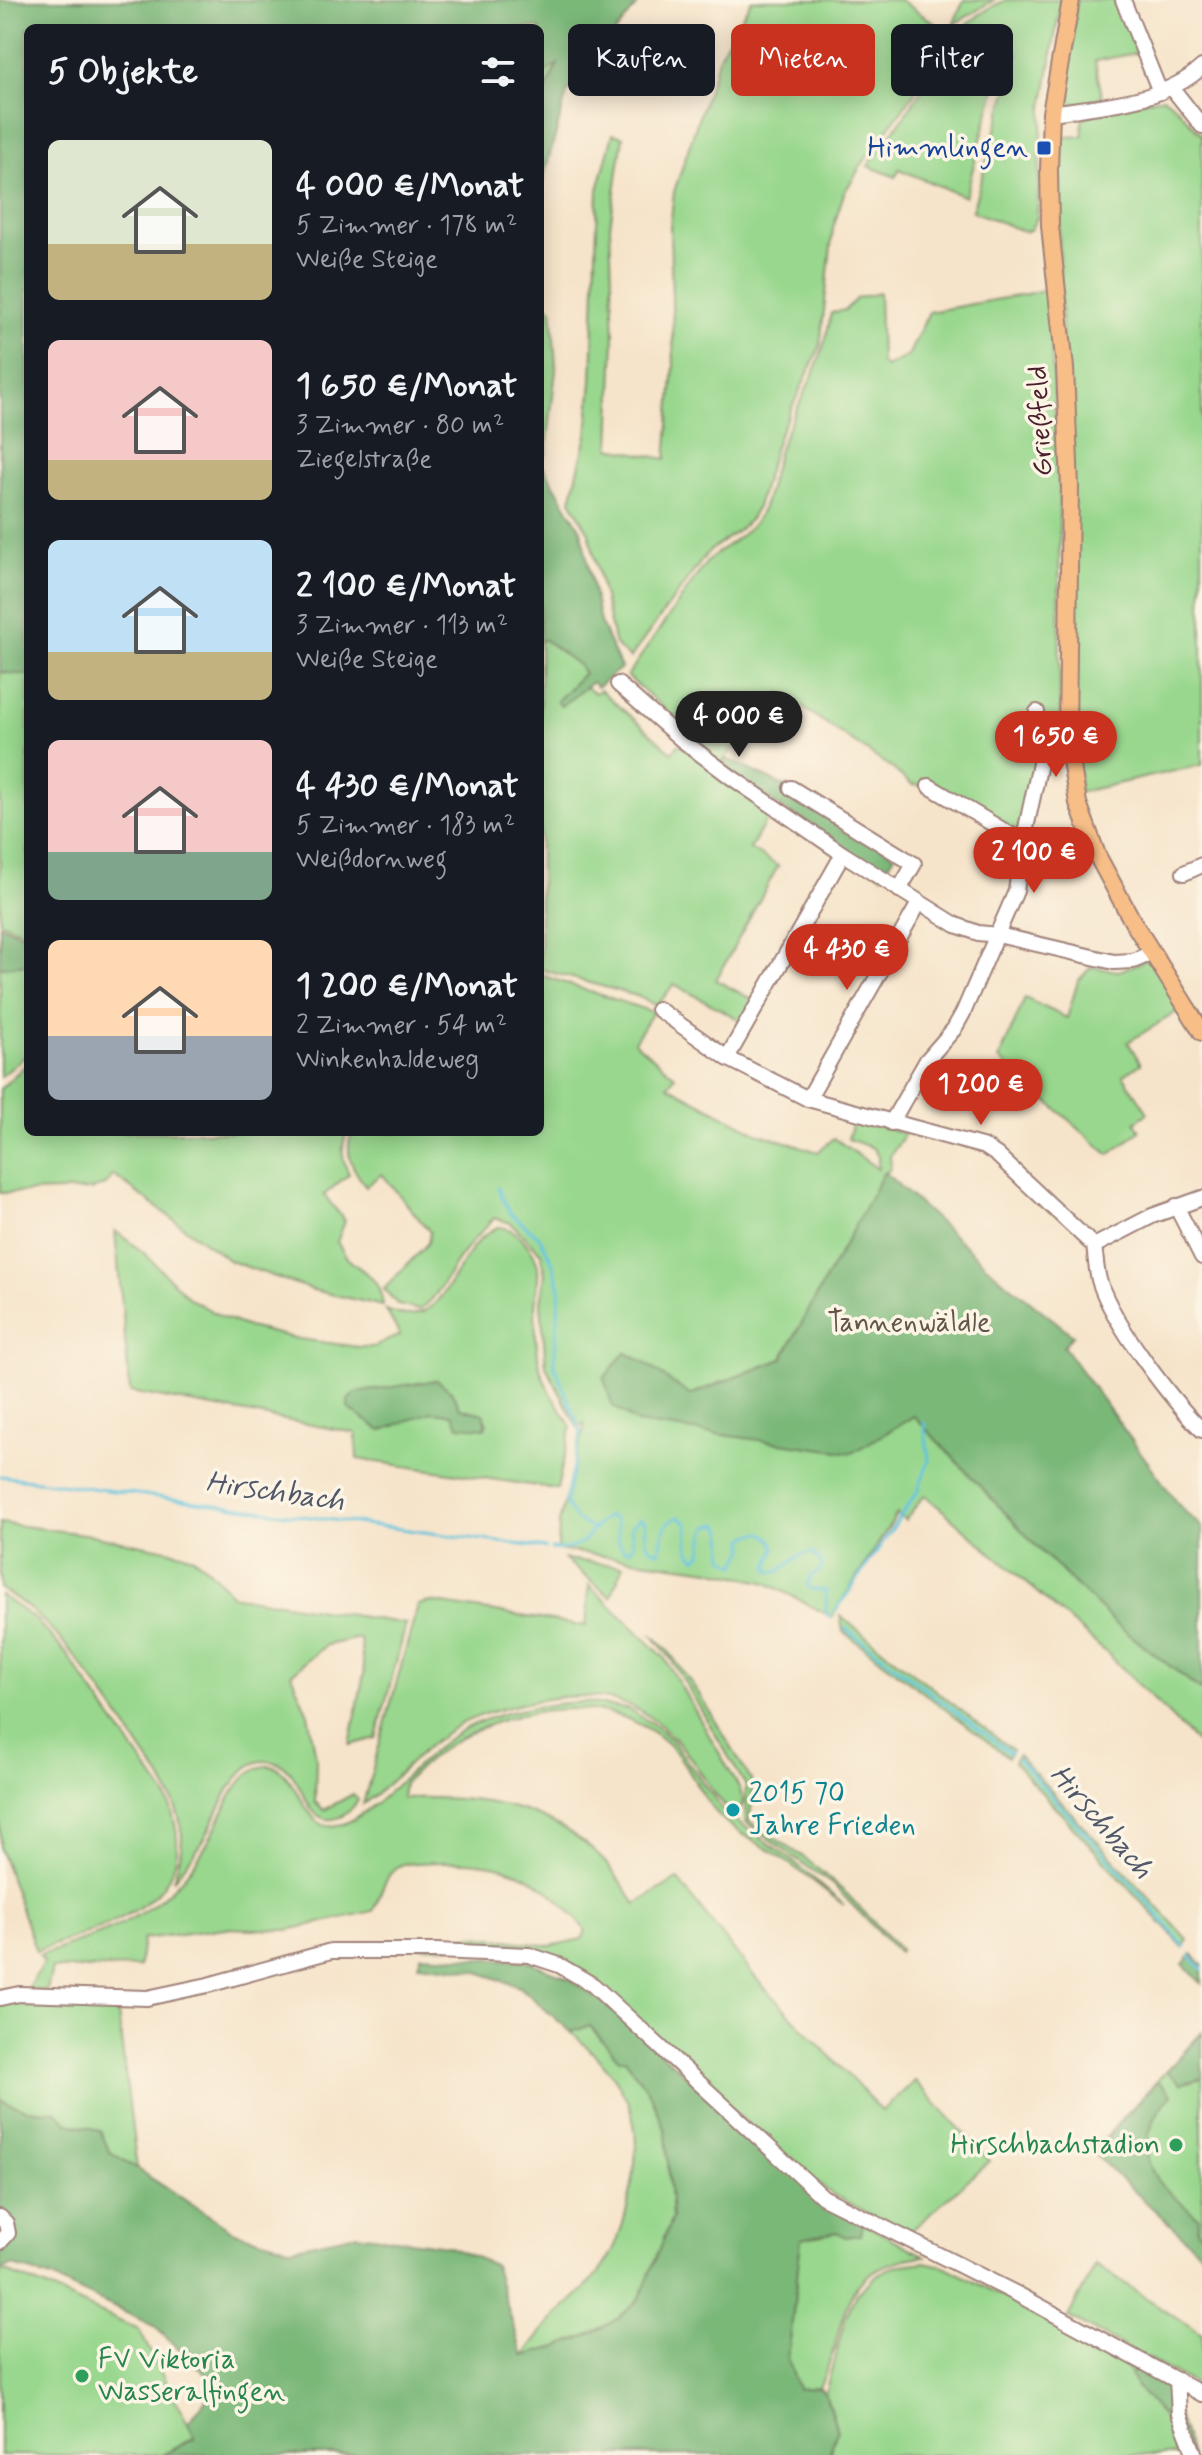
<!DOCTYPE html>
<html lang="de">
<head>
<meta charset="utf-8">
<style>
  :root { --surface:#171b24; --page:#20242c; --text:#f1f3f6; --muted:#9ea1a6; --accent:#c8321e }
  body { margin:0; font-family:Mynerve,sans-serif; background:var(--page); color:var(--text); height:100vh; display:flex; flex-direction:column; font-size:30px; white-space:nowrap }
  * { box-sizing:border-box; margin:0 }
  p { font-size:26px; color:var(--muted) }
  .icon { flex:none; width:44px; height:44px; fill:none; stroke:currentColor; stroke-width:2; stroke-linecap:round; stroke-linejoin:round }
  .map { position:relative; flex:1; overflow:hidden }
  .side { position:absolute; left:24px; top:24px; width:520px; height:1112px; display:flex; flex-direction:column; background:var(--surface); border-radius:12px; box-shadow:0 4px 20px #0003 }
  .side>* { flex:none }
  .guide { position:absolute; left:568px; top:24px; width:514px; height:72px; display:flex; gap:16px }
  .price { position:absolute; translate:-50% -68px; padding:0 18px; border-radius:28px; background:var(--accent); color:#fff; font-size:26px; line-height:52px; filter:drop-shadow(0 2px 4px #0008) }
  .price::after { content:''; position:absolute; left:50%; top:48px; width:24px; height:18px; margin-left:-12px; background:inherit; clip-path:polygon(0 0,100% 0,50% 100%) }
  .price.selected { background:#222; color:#fff }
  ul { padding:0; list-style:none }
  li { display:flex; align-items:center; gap:24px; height:200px; padding:0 24px }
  li span { display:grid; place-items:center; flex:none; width:224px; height:160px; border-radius:12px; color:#555 }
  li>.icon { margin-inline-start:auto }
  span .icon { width:96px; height:96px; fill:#fffc; stroke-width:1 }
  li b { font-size:34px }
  h2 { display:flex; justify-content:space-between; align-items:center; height:96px; padding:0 24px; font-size:34px }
  .pill { padding:0 28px; border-radius:12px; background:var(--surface); box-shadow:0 4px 20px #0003; font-size:28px; line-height:72px }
  .pill.selected { background:var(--accent); color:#fff }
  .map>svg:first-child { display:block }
  .green { fill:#98d78d; stroke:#717b5c; stroke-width:2; fill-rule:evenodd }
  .forest { fill:#7ab878; stroke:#626c52; stroke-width:2 }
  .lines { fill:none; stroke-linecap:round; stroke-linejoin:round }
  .stream { stroke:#5fc2dd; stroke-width:3 }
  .minor-casing { stroke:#a0827a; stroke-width:18 }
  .major-casing { stroke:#a0827a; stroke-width:20 }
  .minor { stroke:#fff; stroke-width:14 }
  .major { stroke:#f7be87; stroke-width:16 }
  .transit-dot { fill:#1a4fb4; stroke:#fcf5e5; stroke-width:3 }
  .culture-dot { fill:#0f9aa8; stroke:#fcf5e5; stroke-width:3 }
  .leisure-dot { fill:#2e9e5b; stroke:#fcf5e5; stroke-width:3 }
  .labels { text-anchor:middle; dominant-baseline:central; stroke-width:7; stroke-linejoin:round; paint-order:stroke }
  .transit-label { font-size:28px; fill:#164399; stroke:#fcf5e5; text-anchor:end }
  .street-label { font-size:28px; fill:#4a1f2b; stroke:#fcf5e5 }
  .park-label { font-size:28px; fill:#615648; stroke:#fcf5e5 }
  .culture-label { font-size:28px; fill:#0d838f; stroke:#fcf5e5; text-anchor:start }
  .leisure-label { font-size:28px; fill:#27864d; stroke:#fcf5e5; text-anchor:end }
  .water-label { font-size:30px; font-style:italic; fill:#515869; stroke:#fcf5e5 }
</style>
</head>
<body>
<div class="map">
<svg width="1202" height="2455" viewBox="0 0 1202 2455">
  <rect width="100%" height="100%" fill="#fcf5e5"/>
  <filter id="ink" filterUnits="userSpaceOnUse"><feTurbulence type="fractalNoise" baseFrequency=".0125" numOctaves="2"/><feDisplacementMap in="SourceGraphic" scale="16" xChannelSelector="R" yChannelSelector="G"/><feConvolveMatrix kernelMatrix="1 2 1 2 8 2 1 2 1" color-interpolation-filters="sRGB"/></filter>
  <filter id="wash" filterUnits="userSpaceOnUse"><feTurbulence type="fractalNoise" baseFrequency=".006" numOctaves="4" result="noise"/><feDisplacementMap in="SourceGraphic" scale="32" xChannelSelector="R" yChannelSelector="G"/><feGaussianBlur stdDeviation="1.8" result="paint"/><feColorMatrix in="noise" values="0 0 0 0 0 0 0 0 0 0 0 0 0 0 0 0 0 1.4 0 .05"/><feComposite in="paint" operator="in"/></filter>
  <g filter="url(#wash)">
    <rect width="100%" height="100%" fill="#f6e4ca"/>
    <!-- green -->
    <g class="green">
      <polygon points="752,0 900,0 949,33 913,95 864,161 844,193 833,228 820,347 778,437 757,507 750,519 739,530 708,552 630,658 615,645 589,533 571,500 587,435 592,381 598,190 613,134 623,137 610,226 614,338 610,448 666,459 674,366 670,228 674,192 720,54"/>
      <polygon points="964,0 994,0 953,25"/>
      <path d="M1006 0H1061L1043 108 1037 218 1030 230 1025 232 972 211 1018 54 1005 53 965 197 899 169 896 177 868 166C884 144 900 123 915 100 943 57 956 21 1006 0Z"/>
      <polygon points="1077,0 1121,0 1141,52 1095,61 1103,101 1064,104 1061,101"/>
      <polygon points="558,62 540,104 540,75"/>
      <path d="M1163 97C1175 102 1190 124 1202 135V765L1080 792 1074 720 1056 135 1066 137 1083 136 1082 120 1092 112Z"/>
      <path d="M1048 290 1059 483 1060 733 1045 734 1020 837 929 786 912 785 893 769 780 692 719 766 684 738 689 730 627 676 706 563C720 547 741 540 754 523 771 501 771 467 782 441 802 394 823 366 831 313L845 310 857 298 879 293 881 363 886 367 908 356 929 312Z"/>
      <polygon points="545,305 552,309 556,369 546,455 540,445 540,307"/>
      <polygon points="540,640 545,640 578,665 584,673 558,700 561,706 585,687 595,693 600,690 672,752 679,744 769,808 766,814 768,817 750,849 778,866 716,980 753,1000 742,1021 674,984 657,1006 637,996 540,969"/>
      <polygon points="0,672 28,675 28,933 0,922"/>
      <polygon points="1151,958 1182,1009 1128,1042 1141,1064 1123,1075 1148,1113 1135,1122 1140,1131 1109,1155 999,1059 1025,998 1067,1018 1078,981 1091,967 1119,971"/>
      <polygon points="28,964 28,1054 0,1077 0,967"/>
      <path d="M540 975 653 1012 634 1042 675 1076 668 1086 757 1133 818 1152 834 1138 878 1169V1156L873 1148 848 1139 854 1119 905 1134 890 1156 891 1167 886 1174 884 1173 782 1359 689 1395 645 1363 604 1378 851 1452 914 1416 1042 1552 1116 1624 1202 1691V1748L1109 1655 925 1495 905 1520 897 1514 832 1617 767 1583 710 1570 558 1550 559 1522 585 1424 577 1426 546 1366 541 1303 545 1273 541 1253 511 1223 494 1218C482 1231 469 1244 459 1258 445 1277 439 1297 419 1310L398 1305 384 1289 428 1243 430 1232 382 1174 366 1186C352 1169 344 1153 352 1132H540Z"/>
      <path d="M28 1063V1132H347C340 1148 342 1159 349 1174L324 1195 345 1221 337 1242C341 1248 344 1255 348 1259 367 1275 380 1278 383 1306L313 1290 230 1261 113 1175 107 1184 91 1190 0 1193V1089Z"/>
      <path d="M498 1227C516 1226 536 1251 538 1268 539 1280 536 1293 535 1305 535 1325 536 1348 540 1367 543 1384 562 1410 571 1427L557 1489 357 1459 356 1433 130 1392 115 1231 143 1252 189 1298 222 1317 248 1327 299 1339 358 1347H373L400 1335 386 1310C450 1337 450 1248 498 1227ZM451 1391 460 1408 483 1414 487 1423 485 1428 452 1414 431 1412Z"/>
      <path d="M0 1523 91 1535 182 1553C205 1561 216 1577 231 1595L406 1624 376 1738 350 1745 364 1673 360 1638 326 1645 291 1674 308 1714 316 1757 315 1802 324 1810 353 1794 358 1799C349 1818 325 1829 310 1807 298 1788 294 1761 265 1761 235 1760 216 1819 203 1841 194 1855 183 1867 173 1880 189 1837 183 1817 161 1778 120 1721 63 1621 0 1589Z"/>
      <polygon points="564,1559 623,1566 611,1597"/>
      <path d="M589 1585 664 1657 740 1789 743 1802 739 1813C722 1812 702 1774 692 1760 646 1696 595 1686 521 1704 497 1710 473 1716 452 1729 419 1749 395 1782 363 1804L418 1605 430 1602 586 1626Z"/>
      <path d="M0 1595 35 1619 65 1652 166 1796C211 1901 112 1923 36 1951L0 1849Z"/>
      <polygon points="840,1616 1012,1750 1008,1757 843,1631"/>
      <polygon points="651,1634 667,1649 699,1694 751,1780 753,1798 749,1821 805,1858 846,1893 900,1950 898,1952 833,1885 747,1823 745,1819 746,1786 671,1659"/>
      <path d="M586 1702 627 1709 653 1724 671 1739 724 1812 792 1860 844 1905C820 1887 796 1867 771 1851 756 1841 737 1833 725 1821 700 1800 691 1765 667 1743 607 1690 515 1706 450 1744 433 1754 418 1770 404 1783L402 1798C476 1796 548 1803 602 1859 615 1872 625 1889 636 1904L677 1879 760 1983 882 2111 915 2081 990 2161C961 2185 935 2211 907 2234L832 2194 802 2172 576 1969 554 1956 510 1947 395 1946 397 1940 475 1936 550 1946 582 1939 586 1931C531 1859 488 1858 403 1864 385 1871 381 1894 373 1911L288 1930 225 1928 143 1939 139 1967 52 1969 47 1990H27L44 1962 39 1956C111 1930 166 1915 207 1844 218 1824 233 1784 251 1772 297 1742 297 1835 337 1826 371 1818 418 1761 447 1740 485 1712 540 1704 586 1702Z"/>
      <polygon points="1018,1755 1188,1940 1183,1947 1014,1762"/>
      <polygon points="12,1999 117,2006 137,2169 109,2151 100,2130 67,2123 55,2111 27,2110 0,2101 0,2004"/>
      <path d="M590 2026 619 2059 624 2058 651 2095 666 2130 672 2218 640 2298 619 2318 593 2333 557 2347 523 2356C534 2342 545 2326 558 2314 571 2301 585 2290 597 2275 615 2254 622 2230 628 2204 647 2121 633 2087 571 2032Z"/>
      <polygon points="1202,2032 1202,2249 1095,2148"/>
      <path d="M862 2223 925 2256C830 2266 852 2322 819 2387L798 2389 788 2359 801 2238 837 2232Z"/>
      <polygon points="925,2262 944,2266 1124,2358 1133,2382 1162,2416 1183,2454 1191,2455 829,2455 837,2431 825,2393 846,2316 856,2294 878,2274 894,2266"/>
      <polygon points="1096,2265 1202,2334 1202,2388 1068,2317"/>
      <polygon points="4,2271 47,2288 139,2330 195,2437 162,2455 0,2455 0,2273"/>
    </g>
    <!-- forest -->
    <g class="forest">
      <polygon points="0,0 641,0 567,93 540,190 540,104 558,64 540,75 540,28 28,28 28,675 0,672"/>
      <polygon points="540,461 581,530 600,622 621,668 597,687 592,682 561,706 557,701 584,673 578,665 545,640 540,640"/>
      <polygon points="727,759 784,786 895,855 882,875 719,766"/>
      <polygon points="0,925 28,936 28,964 0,967"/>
      <polygon points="884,1172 998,1276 1073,1335 1063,1346 1182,1509 1202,1527 1202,1691 1116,1624 1042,1552 914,1416 852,1453 637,1423 612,1405 604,1378 625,1352 645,1363 690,1395 782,1359"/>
      <polygon points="437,1380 451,1391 460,1408 484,1414 485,1428 459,1426 452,1414 431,1412 381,1431 348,1408 348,1400 355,1393"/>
      <polygon points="1192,1954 1202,1965 1202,1984 1183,1964"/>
      <polygon points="421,1955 528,1961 570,1979 606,2005 827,2198 863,2217 860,2235 845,2237 837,2232 801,2239 788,2359 798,2389 819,2387 825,2393 837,2431 829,2455 162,2455 195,2438 188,2423 217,2385 154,2326 52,2278 13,2266 0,2270 0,2101 2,2100 27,2110 55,2111 68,2123 100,2130 109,2151 235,2232 291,2248 357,2234 447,2246 494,2265 523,2356 557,2347 593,2333 619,2318 640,2298 672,2218 666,2131 651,2095 625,2059 619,2059 590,2026 571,2032 520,1987 476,1971 418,1964"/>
      <polygon points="1202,2034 1202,2078 1181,2084 1167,2071"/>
      <path d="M1158 2081 1172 2095C1151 2116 1137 2151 1157 2179 1167 2193 1186 2206 1199 2218L1197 2230 1202 2235V2254L1093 2153Z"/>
      <polygon points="1124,2358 1166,2379 1191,2455 1183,2454 1162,2416 1133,2382"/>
    </g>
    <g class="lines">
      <!-- stream -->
      <g class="stream">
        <polyline points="498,1188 510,1213 540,1238 552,1261 560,1288 554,1364 581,1433 565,1503 576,1520 595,1530"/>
        <polyline points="0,1476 545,1548"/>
        <path d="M551 1549C591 1552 582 1531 609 1516L616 1520 618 1540 623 1549 630 1550 633 1544 631 1527 639 1519 645 1522 646 1542 650 1548 659 1552C664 1536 661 1522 679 1517L688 1524C688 1536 685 1551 696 1558L702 1553 705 1533 709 1526 719 1524 723 1530 724 1558 736 1565 745 1549V1539C759 1529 770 1531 775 1548L768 1567 771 1572H778L800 1555 813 1553 822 1564 821 1570 811 1576 807 1585 811 1589 826 1591V1613L831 1618"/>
        <polyline points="835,1612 918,1491 929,1460 924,1423"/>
        <polyline points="845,1628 1010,1753"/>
        <polyline points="1018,1759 1144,1898 1185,1947"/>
        <polyline points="1190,1956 1202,1969"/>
      </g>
    </g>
  </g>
  <g filter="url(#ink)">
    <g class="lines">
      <defs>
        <g id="minor">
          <polyline points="1123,0 1160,92"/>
          <polyline points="1172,88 1202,126"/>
          <path d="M1051 113C1101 105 1163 103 1202 67"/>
          <polyline points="618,684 682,740 731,777 843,854 956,925 978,933 998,935 1114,962 1133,961 1152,953"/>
          <polyline points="929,786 1023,842"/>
          <polyline points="791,788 914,864 899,890"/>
          <polyline points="1184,873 1202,865"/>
          <polyline points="658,1009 727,1058 808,1099 985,1147 997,1155 1094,1246 1152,1216 1202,1198"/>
          <polyline points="727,1058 843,854"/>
          <polyline points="808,1099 919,903"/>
          <polyline points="891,1123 927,1060 954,1029 963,1013 1016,891 1023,842 1041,759 1037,712"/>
          <polyline points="1176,1206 1202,1257"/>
          <path d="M1094 1246C1096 1258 1096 1272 1100 1283 1113 1323 1171 1400 1202 1430"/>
          <polyline points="0,1998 19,1994 147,1998 208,1985 331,1951 436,1951 529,1955 559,1965 593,1985 823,2197 1019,2295 1202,2394"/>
          <polyline points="0,2217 6,2223 8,2233 0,2242"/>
          <polyline points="1177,2380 1179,2414 1195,2455"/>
        </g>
        <polyline id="major" points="1071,0 1051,113 1049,169 1050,226 1065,368 1070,487 1067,736 1078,803 1097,855 1133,922 1202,1032"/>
      </defs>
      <!-- minor casing -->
      <use href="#minor" class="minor-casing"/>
      <!-- major casing -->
      <use href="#major" class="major-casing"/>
      <!-- minor -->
      <use href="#minor" class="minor"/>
      <!-- major -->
      <use href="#major" class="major"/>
    </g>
  </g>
  <!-- markers -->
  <rect class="transit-dot" x="1036" y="140" width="16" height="16" rx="4"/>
  <circle class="culture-dot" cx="733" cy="1810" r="8"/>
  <g class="leisure-dot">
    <circle cx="1176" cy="2145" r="8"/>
    <circle cx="82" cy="2376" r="8"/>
  </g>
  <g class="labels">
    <!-- transit labels -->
    <g class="transit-label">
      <text x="1028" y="148">Himmlingen</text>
    </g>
    <!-- street labels -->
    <g class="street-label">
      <text transform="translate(1041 421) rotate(-93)">Grießfeld</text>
    </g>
    <!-- park labels -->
    <g class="park-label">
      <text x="909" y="1323">Tannenwäldle</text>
    </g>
    <!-- culture labels -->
    <g class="culture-label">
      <text x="749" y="1794">2015 70<tspan x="749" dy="32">Jahre Frieden</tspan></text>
    </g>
    <!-- leisure labels -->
    <g class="leisure-label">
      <text x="1160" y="2145">Hirschbachstadion</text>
      <text x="98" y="2360" text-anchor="start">FV Viktoria<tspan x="98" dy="32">Wasseralfingen</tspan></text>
    </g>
    <!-- water labels -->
    <g class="water-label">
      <text transform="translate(275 1492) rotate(8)">Hirschbach</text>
      <text transform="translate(1101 1822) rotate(49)">Hirschbach</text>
    </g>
  </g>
</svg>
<b class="price selected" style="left:739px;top:759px">4 000 €</b>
<b class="price" style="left:1056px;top:779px">1 650 €</b>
<b class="price" style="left:1034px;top:895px">2 100 €</b>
<b class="price" style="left:847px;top:992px">4 430 €</b>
<b class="price" style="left:981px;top:1127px">1 200 €</b>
<div class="guide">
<a class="pill">Kaufen</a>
<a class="pill selected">Mieten</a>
<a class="pill">Filter</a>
</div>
<section class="side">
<h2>5 Objekte<svg class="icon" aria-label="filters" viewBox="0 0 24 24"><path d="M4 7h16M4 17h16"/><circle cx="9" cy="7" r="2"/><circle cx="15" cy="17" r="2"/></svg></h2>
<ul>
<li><span style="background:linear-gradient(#dfe7d0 65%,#c2b280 0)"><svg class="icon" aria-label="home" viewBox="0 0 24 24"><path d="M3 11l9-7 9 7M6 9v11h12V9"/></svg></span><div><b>4 000 €/Monat</b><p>5 Zimmer · 178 m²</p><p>Weiße Steige</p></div></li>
<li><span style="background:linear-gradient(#f6c9c9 75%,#c2b280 0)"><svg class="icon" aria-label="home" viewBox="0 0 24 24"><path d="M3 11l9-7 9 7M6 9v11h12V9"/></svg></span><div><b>1 650 €/Monat</b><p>3 Zimmer · 80 m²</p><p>Ziegelstraße</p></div></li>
<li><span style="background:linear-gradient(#bfe0f5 70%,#c2b280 0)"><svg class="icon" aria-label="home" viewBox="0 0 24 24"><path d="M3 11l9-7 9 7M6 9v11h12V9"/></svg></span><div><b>2 100 €/Monat</b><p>3 Zimmer · 113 m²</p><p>Weiße Steige</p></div></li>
<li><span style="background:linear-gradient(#f6c9c9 70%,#7fa58c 0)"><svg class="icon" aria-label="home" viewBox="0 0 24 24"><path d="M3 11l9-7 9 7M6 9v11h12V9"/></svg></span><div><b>4 430 €/Monat</b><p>5 Zimmer · 183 m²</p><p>Weißdornweg</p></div></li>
<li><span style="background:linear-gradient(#ffd9b3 60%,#9aa5b1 0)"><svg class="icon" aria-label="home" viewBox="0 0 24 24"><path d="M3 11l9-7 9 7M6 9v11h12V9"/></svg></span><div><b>1 200 €/Monat</b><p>2 Zimmer · 54 m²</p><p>Winkenhaldeweg</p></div></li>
</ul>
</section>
</div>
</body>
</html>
